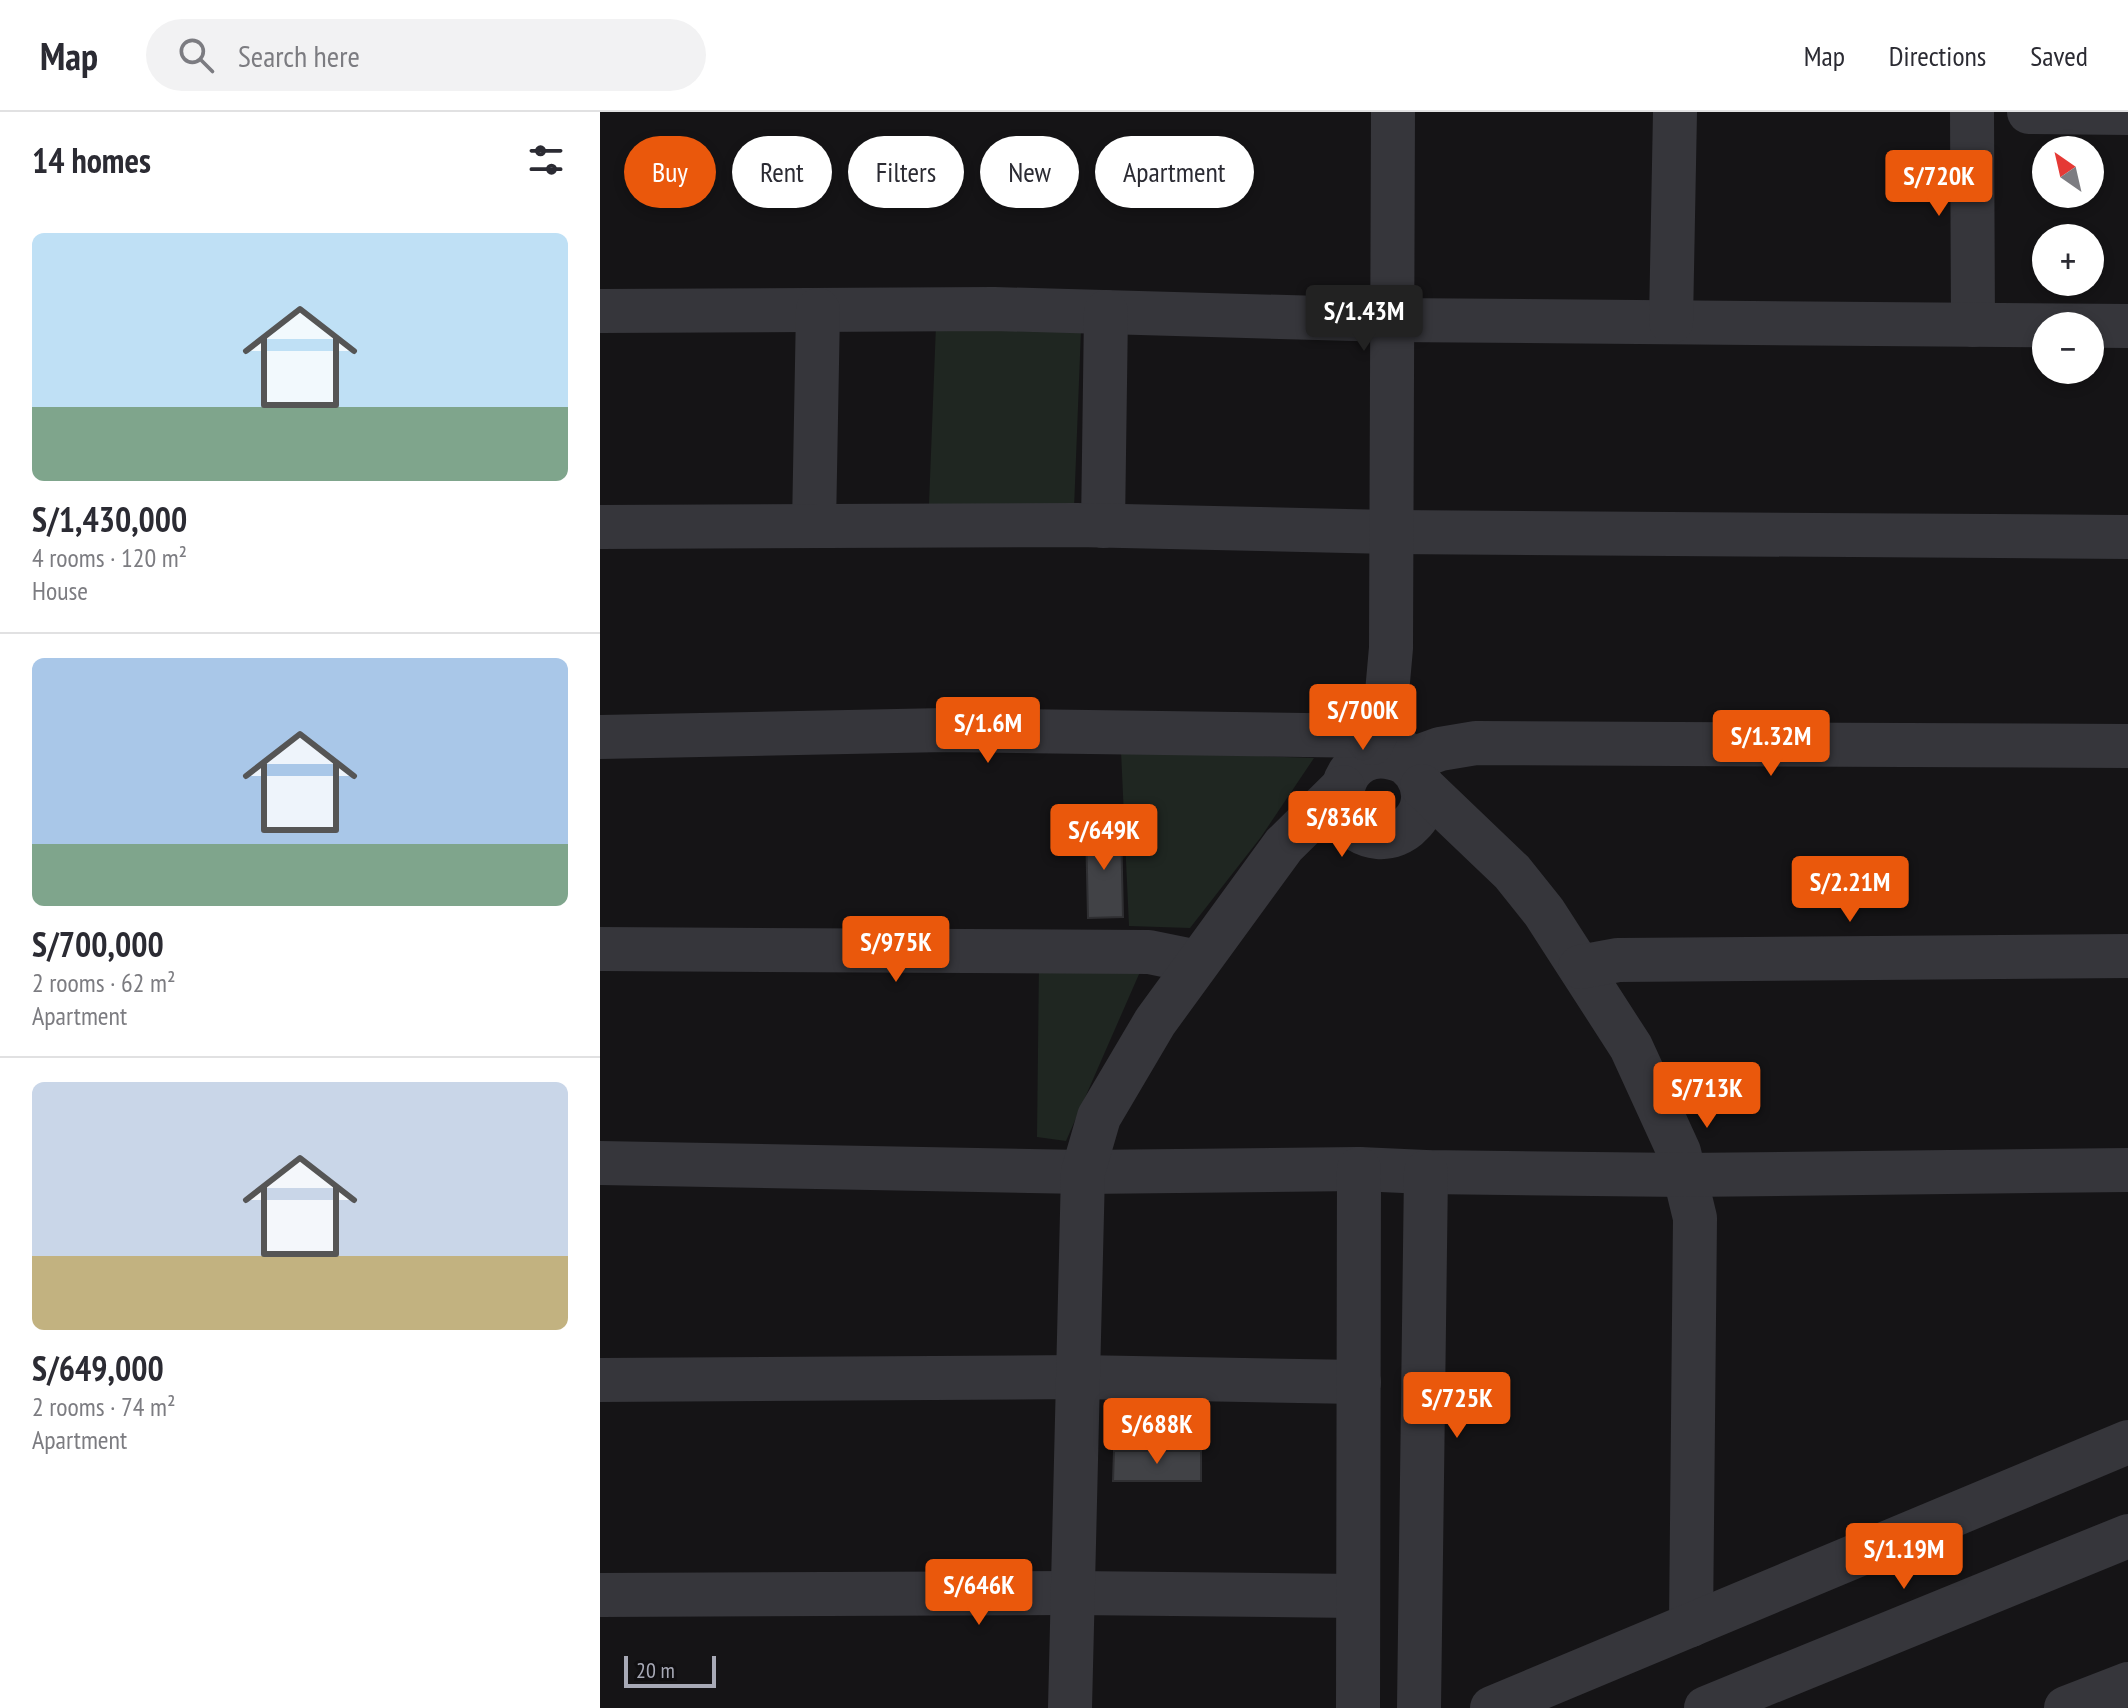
<!DOCTYPE html>
<html lang="en">
<head>
<meta charset="utf-8">
<style>
  :root { --surface:#fff; --page:#f2f2f3; --text:#2b2b33; --muted:#7c7c81; --line:#e1e1e2; --accent:#ea580c }
  body { margin:0; font-family:"PT Sans Narrow",sans-serif; background:var(--page); color:var(--text); height:100vh; display:flex; flex-direction:column; font-size:30px; white-space:nowrap }
  * { box-sizing:border-box; margin:0 }
  p { font-size:26px; color:var(--muted) }
  .icon { flex:none; width:44px; height:44px; fill:none; stroke:currentColor; stroke-width:2; stroke-linecap:round; stroke-linejoin:round }
  .map { position:relative; flex:1; overflow:hidden }
  .side { display:flex; flex-direction:column; background:var(--surface); width:600px }
  .side>* { flex:none }
  .hud { position:absolute; left:24px; top:24px; width:760px; height:72px; display:flex; gap:16px }
  .needle { width:52px; rotate:326deg }
  .buttons { position:absolute; left:1432px; top:24px; display:grid; gap:16px }
  .buttons a { display:grid; place-items:center; width:72px; height:72px; border-radius:50%; background:var(--surface); box-shadow:0 4px 12px #0003; font-size:40px }
  .scale { position:absolute; left:24px; bottom:20px; width:92px; box-sizing:border-box; padding-left:8px; border:4px solid #a7a9b6; border-top:0; font-size:22px; line-height:28px; white-space:nowrap; color:#a7a9b6; -webkit-text-stroke:6px #100f11; paint-order:stroke }
  .price { position:absolute; translate:-50% -68px; padding:0 18px; border-radius:8px; background:var(--accent); color:#fff; font-size:26px; line-height:52px; filter:drop-shadow(0 2px 4px #0008) }
  .price::after { content:''; position:absolute; left:50%; top:48px; width:24px; height:18px; margin-left:-12px; background:inherit; clip-path:polygon(0 0,100% 0,50% 100%) }
  .price.active { background:#222; color:#fff }
  ul { padding:0; list-style:none }
  li { display:grid; align-content:center; gap:16px; height:424px; padding:0 32px }
  li+li { border-top:2px solid var(--line) }
  li span { display:grid; place-items:center; height:248px; border-radius:12px; color:#555 }
  li>.icon { margin-inline-start:auto }
  span .icon { width:144px; height:144px; fill:#fffc; stroke-width:1 }
  li b { font-size:34px }
  h2 { display:flex; justify-content:space-between; align-items:center; height:96px; padding:0 32px; font-size:34px }
  .tag { padding:0 28px; border-radius:36px; background:var(--surface); box-shadow:0 4px 12px #0003; font-size:28px; line-height:72px }
  .tag.active { background:var(--accent); color:#fff }
  header { display:flex; align-items:center; gap:48px; box-sizing:border-box; height:112px; padding:0 40px; background:var(--surface); border-bottom:2px solid var(--line) }
  header strong { font-size:38px }
  nav { display:flex; gap:44px; margin-inline-start:auto; font-size:28px }
  .search { width:560px; height:72px; background:var(--page); display:flex; align-items:center; gap:20px; box-sizing:border-box; padding:0 28px; border-radius:44px; color:var(--muted); font-size:30px }
  main { display:flex; flex:1; min-height:0 }
  .map>svg:first-child { display:block }
  .green { fill:#1f2621 }
  .building { fill:#414246; stroke:#2f2f32; stroke-width:2 }
  .lines { fill:none; stroke-linecap:round; stroke-linejoin:round }
  .minor { stroke:#36363b; stroke-width:44 }
</style>
</head>
<body>
<header>
<strong>Map</strong>
<div class="search"><svg class="icon" aria-label="search" viewBox="0 0 24 24"><circle cx="10" cy="10" r="6"/><path d="M15 15l6 6"/></svg>Search here</div>
<nav><a>Map</a><a>Directions</a><a>Saved</a></nav>
</header>
<main>
<section class="side">
<h2>14 homes<svg class="icon" aria-label="filters" viewBox="0 0 24 24"><path d="M4 7h16M4 17h16"/><circle cx="9" cy="7" r="2"/><circle cx="15" cy="17" r="2"/></svg></h2>
<ul>
<li><span style="background:linear-gradient(#bfe0f5 70%,#7fa58c 0)"><svg class="icon" aria-label="home" viewBox="0 0 24 24"><path d="M3 11l9-7 9 7M6 9v11h12V9"/></svg></span><div><b>S/1,430,000</b><p>4 rooms · 120 m²</p><p>House</p></div></li>
<li><span style="background:linear-gradient(#a9c7e8 75%,#7fa58c 0)"><svg class="icon" aria-label="home" viewBox="0 0 24 24"><path d="M3 11l9-7 9 7M6 9v11h12V9"/></svg></span><div><b>S/700,000</b><p>2 rooms · 62 m²</p><p>Apartment</p></div></li>
<li><span style="background:linear-gradient(#c9d6e8 70%,#c2b280 0)"><svg class="icon" aria-label="home" viewBox="0 0 24 24"><path d="M3 11l9-7 9 7M6 9v11h12V9"/></svg></span><div><b>S/649,000</b><p>2 rooms · 74 m²</p><p>Apartment</p></div></li>
</ul>
</section>
<div class="map">
<svg width="1528" height="1596" viewBox="0 0 1528 1596">
  <rect width="100%" height="100%" fill="#151416"/>
  <!-- green -->
  <g class="green">
    <polygon points="336,213 481,218 474,397 329,392"/>
    <polygon points="521,639 714,646 661,725 590,816 529,814"/>
    <polygon points="439,851 543,853 466,1029 437,1025"/>
  </g>
  <!-- building -->
  <g class="building">
    <polygon points="486,714 521,714 523,805 488,806"/>
    <polygon points="514,1311 561,1312 560,1339 514,1339"/>
    <polygon points="514,1339 601,1339 601,1369 513,1369"/>
  </g>
  <g class="lines">
    <!-- minor -->
    <g class="minor">
      <polyline points="1372,0 1373,213"/>
      <polyline points="1429,0 1528,1"/>
      <polyline points="0,199 394,197 792,208 1528,214"/>
      <polyline points="1071,210 1075,0"/>
      <polyline points="214,414 218,198"/>
      <polyline points="503,414 506,200"/>
      <polyline points="0,415 477,413 791,420 1528,425"/>
      <path d="M785 603C791 617 795 635 804 648 807 653 813 657 816 662 827 678 825 699 811 712 803 721 790 726 778 725 718 719 737 621 804 650L840 637 876 631 1528 634"/>
      <polyline points="0,625 345,618 775,624"/>
      <polyline points="772,631 785,603 791,536 793,0"/>
      <polyline points="822,674 912,760 944,800 1031,935 1079,1040 1095,1106 1091,1513"/>
      <polyline points="0,837 549,840 598,850"/>
      <polyline points="980,855 1018,848 1528,844"/>
      <polyline points="0,1051 483,1060 759,1057 826,1060 1085,1063 1528,1058"/>
      <polyline points="0,1268 478,1265 759,1270"/>
      <polyline points="0,1483 473,1481 758,1484"/>
      <polyline points="470,1596 483,1060 499,1005 555,910 684,733 743,675"/>
      <polyline points="758,1596 759,1057"/>
      <polyline points="819,1596 826,1060"/>
      <polyline points="892,1596 1528,1330"/>
      <polyline points="1106,1596 1528,1424"/>
      <polyline points="1466,1596 1528,1572"/>
    </g>
  </g>
</svg>
<div class="buttons">
<a><svg class="needle" viewBox="-14 -14 28 28"><path d="M0-13l5 13h-10z" fill="#e53935"/><path d="M0 13l5-13h-10z" fill="#7c7c81"/></svg></a>
<a>+</a>
<a>−</a>
</div>
<div class="scale">20 m</div>
<b class="price" style="left:1339px;top:106px">S/720K</b>
<b class="price active" style="left:764px;top:241px">S/1.43M</b>
<b class="price" style="left:763px;top:640px">S/700K</b>
<b class="price" style="left:388px;top:653px">S/1.6M</b>
<b class="price" style="left:1171px;top:666px">S/1.32M</b>
<b class="price" style="left:742px;top:747px">S/836K</b>
<b class="price" style="left:504px;top:760px">S/649K</b>
<b class="price" style="left:1250px;top:812px">S/2.21M</b>
<b class="price" style="left:296px;top:872px">S/975K</b>
<b class="price" style="left:1107px;top:1018px">S/713K</b>
<b class="price" style="left:857px;top:1328px">S/725K</b>
<b class="price" style="left:557px;top:1354px">S/688K</b>
<b class="price" style="left:1304px;top:1479px">S/1.19M</b>
<b class="price" style="left:379px;top:1515px">S/646K</b>
<div class="hud">
<a class="tag active">Buy</a>
<a class="tag">Rent</a>
<a class="tag">Filters</a>
<a class="tag">New</a>
<a class="tag">Apartment</a>
</div>
</div>
</main>
</body>
</html>
